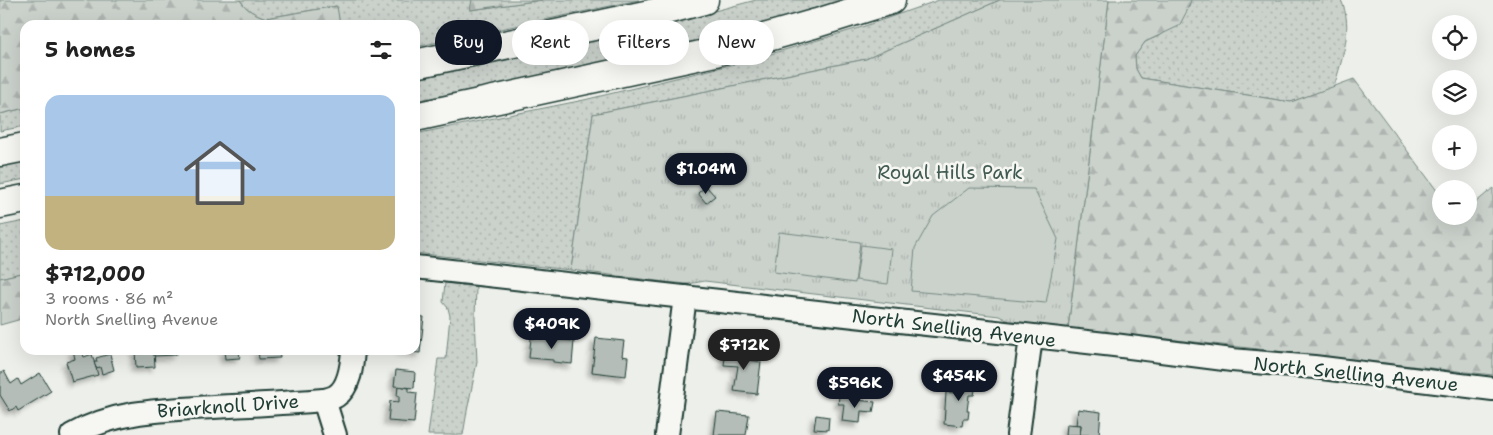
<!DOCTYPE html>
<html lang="en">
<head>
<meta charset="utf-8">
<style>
  :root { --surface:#fff; --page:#f2f2f2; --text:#222; --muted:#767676; --line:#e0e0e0; --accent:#111827 }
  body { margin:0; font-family:"Shantell Sans",sans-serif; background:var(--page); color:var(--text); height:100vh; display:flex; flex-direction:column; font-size:19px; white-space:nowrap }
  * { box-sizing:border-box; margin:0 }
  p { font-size:16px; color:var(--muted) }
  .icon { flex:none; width:28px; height:28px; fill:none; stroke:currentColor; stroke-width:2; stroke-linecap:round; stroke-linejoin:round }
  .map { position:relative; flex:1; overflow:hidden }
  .panel { position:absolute; left:20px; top:20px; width:400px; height:335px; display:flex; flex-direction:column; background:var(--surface); border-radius:15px; box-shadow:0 5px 20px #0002 }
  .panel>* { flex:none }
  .hud { position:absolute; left:435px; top:20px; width:475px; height:45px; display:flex; gap:10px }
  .controls { position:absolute; left:1432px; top:15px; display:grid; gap:10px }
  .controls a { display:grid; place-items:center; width:45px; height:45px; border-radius:50%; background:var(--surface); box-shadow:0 5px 20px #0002; font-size:25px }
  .price { position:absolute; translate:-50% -42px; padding:0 11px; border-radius:18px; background:var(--accent); color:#fff; font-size:16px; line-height:32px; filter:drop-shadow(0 1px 2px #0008) }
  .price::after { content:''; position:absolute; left:50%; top:30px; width:15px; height:11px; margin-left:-8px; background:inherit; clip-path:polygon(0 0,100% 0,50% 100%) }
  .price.selected { background:#222; color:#fff }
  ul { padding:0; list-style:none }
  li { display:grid; align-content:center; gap:10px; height:265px; padding:0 25px }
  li+li { border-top:1px solid var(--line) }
  li span { display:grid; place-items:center; height:155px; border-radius:15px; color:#555 }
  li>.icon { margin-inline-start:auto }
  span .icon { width:90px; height:90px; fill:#fffc; stroke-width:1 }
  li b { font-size:21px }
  h2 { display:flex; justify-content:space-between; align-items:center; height:60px; padding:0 25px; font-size:21px }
  .tag { padding:0 18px; border-radius:22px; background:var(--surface); box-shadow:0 5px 20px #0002; font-size:18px; line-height:45px }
  .tag.selected { background:var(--accent); color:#fff }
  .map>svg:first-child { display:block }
  .grass { fill:url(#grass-dots); stroke:#758880 }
  .forest { fill:url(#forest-firs); stroke:#758880 }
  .park { fill:url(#park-tufts); stroke:#758880 }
  .pitch { fill:#cbd2cc; stroke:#758880 }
  .building { fill:#b4bdb8; stroke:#1f3d34; filter:url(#shadow) }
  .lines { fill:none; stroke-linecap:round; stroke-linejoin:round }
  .minor-casing { stroke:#1f3d34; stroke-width:26 }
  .highway-casing { stroke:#1f3d34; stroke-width:31 }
  .minor { stroke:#f6f6f2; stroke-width:22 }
  .highway { stroke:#f6f6f2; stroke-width:28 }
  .labels { text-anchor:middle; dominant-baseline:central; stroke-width:5; stroke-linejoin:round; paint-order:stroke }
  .park-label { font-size:19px; fill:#415b52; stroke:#f6f6f2 }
  .street-label { font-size:19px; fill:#1f3d34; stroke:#f6f6f2 }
</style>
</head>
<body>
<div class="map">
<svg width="1493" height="435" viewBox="0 0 1493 435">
  <defs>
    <pattern id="grass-dots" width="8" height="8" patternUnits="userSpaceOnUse" patternTransform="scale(1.25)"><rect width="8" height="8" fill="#cbd2cc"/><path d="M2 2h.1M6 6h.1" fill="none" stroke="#aeb5b0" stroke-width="1.8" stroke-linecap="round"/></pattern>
    <pattern id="forest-firs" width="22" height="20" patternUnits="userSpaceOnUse" patternTransform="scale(1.25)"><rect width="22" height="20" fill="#cbd2cc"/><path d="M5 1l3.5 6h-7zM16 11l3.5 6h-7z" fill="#aeb5b0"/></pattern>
    <pattern id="park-tufts" width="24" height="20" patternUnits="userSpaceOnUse" patternTransform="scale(1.25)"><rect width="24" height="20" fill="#cbd2cc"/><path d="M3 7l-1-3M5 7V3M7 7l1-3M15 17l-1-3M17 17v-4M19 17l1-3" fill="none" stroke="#aeb5b0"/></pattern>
    <filter id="shadow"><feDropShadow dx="-4" dy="4" stdDeviation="2.5" flood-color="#0004"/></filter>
  </defs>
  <rect width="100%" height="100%" fill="#edefea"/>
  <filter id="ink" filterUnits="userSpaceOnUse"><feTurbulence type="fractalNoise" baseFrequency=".02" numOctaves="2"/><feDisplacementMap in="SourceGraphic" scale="10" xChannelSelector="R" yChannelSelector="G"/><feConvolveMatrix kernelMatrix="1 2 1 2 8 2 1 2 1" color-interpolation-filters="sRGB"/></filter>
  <g filter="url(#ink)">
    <!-- grass -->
    <g class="grass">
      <path d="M240 0H472L471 10 542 0H639L415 47V25H340L336 6 266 18C255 14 246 10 240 0Z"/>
      <path d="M756 0H842C702 45 559 72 415 101V76L692 17Z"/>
      <polygon points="939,0 1000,0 866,59 593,114 571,270 415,253 415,134 584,100 747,61 862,27"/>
      <path d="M1191 0H1341C1354 28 1342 58 1334 87L1291 102 1141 78 1136 69 1135 56 1145 42 1163 34 1187 11Z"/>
      <polygon points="25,108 25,126 0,131 0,114"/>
      <polygon points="25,156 25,179 0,184 0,161"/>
      <polygon points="25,221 25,272 0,278 0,226"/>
      <polygon points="445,283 476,287 475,317 477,362 467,411 463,435 428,435 438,359 446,359 450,316 448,308 443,302"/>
    </g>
    <!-- forest -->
    <g class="forest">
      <path d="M0 0H240C246 10 255 14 266 18L337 6 340 25H25V108L0 114Z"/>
      <polygon points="472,0 542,0 470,10"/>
      <polygon points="1109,0 1191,0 1187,11 1179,26 1145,42 1135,56 1136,69 1141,78 1291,102 1354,79 1441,196 1441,216 1456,216 1457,218 1459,216 1469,216 1469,208 1493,188 1493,375 1068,328"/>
      <polygon points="25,272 25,318 0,325 0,278"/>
    </g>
    <!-- park -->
    <polygon class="park" points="1000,0 1109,0 1068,328 1011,322 999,316 705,281 688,284 665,282 571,270 593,114 866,59"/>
    <!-- pitch -->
    <g class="pitch">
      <polygon points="969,188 1034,189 1058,239 1046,303 911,291 915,248 933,216"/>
      <polygon points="779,232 860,242 855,283 774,272"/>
      <polygon points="861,245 892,249 888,284 856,280"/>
    </g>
    <!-- building -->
    <g class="building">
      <polygon points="706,186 715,196 706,203 698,193"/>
      <polygon points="415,316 424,317 420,353 400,351 415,350"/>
      <polygon points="531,338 574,341 572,364 553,362 553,360 529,358"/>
      <polygon points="596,338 624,341 622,356 628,357 626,376 592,372"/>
      <polygon points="726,349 748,352 747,360 761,362 757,394 734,391 738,366 724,365"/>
      <polygon points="73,350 82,350 84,357 92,354 98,375 72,382 66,362 75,359"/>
      <polygon points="135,350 154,350 155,367 136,368"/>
      <polygon points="154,350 175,350 176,355 154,356"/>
      <polygon points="224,350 239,350 240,358 225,359"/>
      <polygon points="258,350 279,350 280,358 259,359"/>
      <polygon points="110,354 114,370 102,374 100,367 96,368 94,362 97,362 96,358"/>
      <polygon points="396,370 415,372 414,388 394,386"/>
      <polygon points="4,371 11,384 18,379 21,385 40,373 51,391 18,411 16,407 10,411 0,395 0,374"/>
      <polygon points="959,377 977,379 974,395 969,395 967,411 969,411 968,419 963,419 962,426 944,424 946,392 956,393"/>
      <polygon points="398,386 409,388 409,392 417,393 414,423 388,421 390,401 399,402 399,396 397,396"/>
      <polygon points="839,396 857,398 857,400 875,402 873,412 861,411 860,423 842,421 844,404 838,404"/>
      <polygon points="1078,409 1101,412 1099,435 1080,435 1081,425 1076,425"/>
      <polygon points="717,412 749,415 746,435 714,435"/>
      <polygon points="816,415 829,417 828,430 814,429"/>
      <polygon points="1067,424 1081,425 1080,435 1066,435"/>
    </g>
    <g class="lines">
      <defs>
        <g id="minor">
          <polyline points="415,267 1114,345 1232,360 1314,367 1493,389"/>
          <polyline points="324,400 335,435"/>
          <path d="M72 435C117 410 164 410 213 407 250 405 287 403 324 400 328 399 333 398 336 396 350 387 352 365 353 350"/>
          <polyline points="667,435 685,297"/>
          <polyline points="1018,435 1031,337"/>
        </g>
        <g id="highway">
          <polyline points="415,64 655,13 704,0"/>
          <polyline points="415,117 715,52 817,23 891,0"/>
          <polyline points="0,152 25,147"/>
          <polyline points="0,204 25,199"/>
        </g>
      </defs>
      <!-- minor casing -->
      <use href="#minor" class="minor-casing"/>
      <!-- highway casing -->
      <use href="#highway" class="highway-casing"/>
      <!-- minor -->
      <use href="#minor" class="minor"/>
      <!-- highway -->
      <use href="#highway" class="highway"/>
    </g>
  </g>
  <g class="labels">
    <!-- park labels -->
    <g class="park-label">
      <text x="950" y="172">Royal Hills Park</text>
    </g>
    <!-- street labels -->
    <g class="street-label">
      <text transform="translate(954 328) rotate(7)">North Snelling Avenue</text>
      <text transform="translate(1356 374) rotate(6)">North Snelling Avenue</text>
      <text transform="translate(228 406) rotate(-4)">Briarknoll Drive</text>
    </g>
  </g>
</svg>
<div class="controls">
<a><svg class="icon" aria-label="locate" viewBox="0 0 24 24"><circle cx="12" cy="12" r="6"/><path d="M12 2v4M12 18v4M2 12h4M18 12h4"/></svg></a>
<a><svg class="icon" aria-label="layers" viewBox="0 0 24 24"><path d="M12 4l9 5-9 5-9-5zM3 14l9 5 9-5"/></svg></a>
<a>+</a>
<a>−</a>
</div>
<b class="price" style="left:706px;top:195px">$1.04M</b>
<b class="price" style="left:552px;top:350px">$409K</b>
<b class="price selected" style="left:744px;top:371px">$712K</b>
<b class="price" style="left:959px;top:402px">$454K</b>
<b class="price" style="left:855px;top:409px">$596K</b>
<div class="hud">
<a class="tag selected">Buy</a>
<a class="tag">Rent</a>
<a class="tag">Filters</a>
<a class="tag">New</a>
</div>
<section class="panel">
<h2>5 homes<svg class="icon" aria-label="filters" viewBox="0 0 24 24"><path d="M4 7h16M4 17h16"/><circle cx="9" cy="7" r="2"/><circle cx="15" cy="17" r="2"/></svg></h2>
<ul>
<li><span style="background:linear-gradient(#a9c7e8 65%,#c2b280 0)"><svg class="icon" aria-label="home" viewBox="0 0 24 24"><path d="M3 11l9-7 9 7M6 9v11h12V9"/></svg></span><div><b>$712,000</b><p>3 rooms · 86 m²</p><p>North Snelling Avenue</p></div></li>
</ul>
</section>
</div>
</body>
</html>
